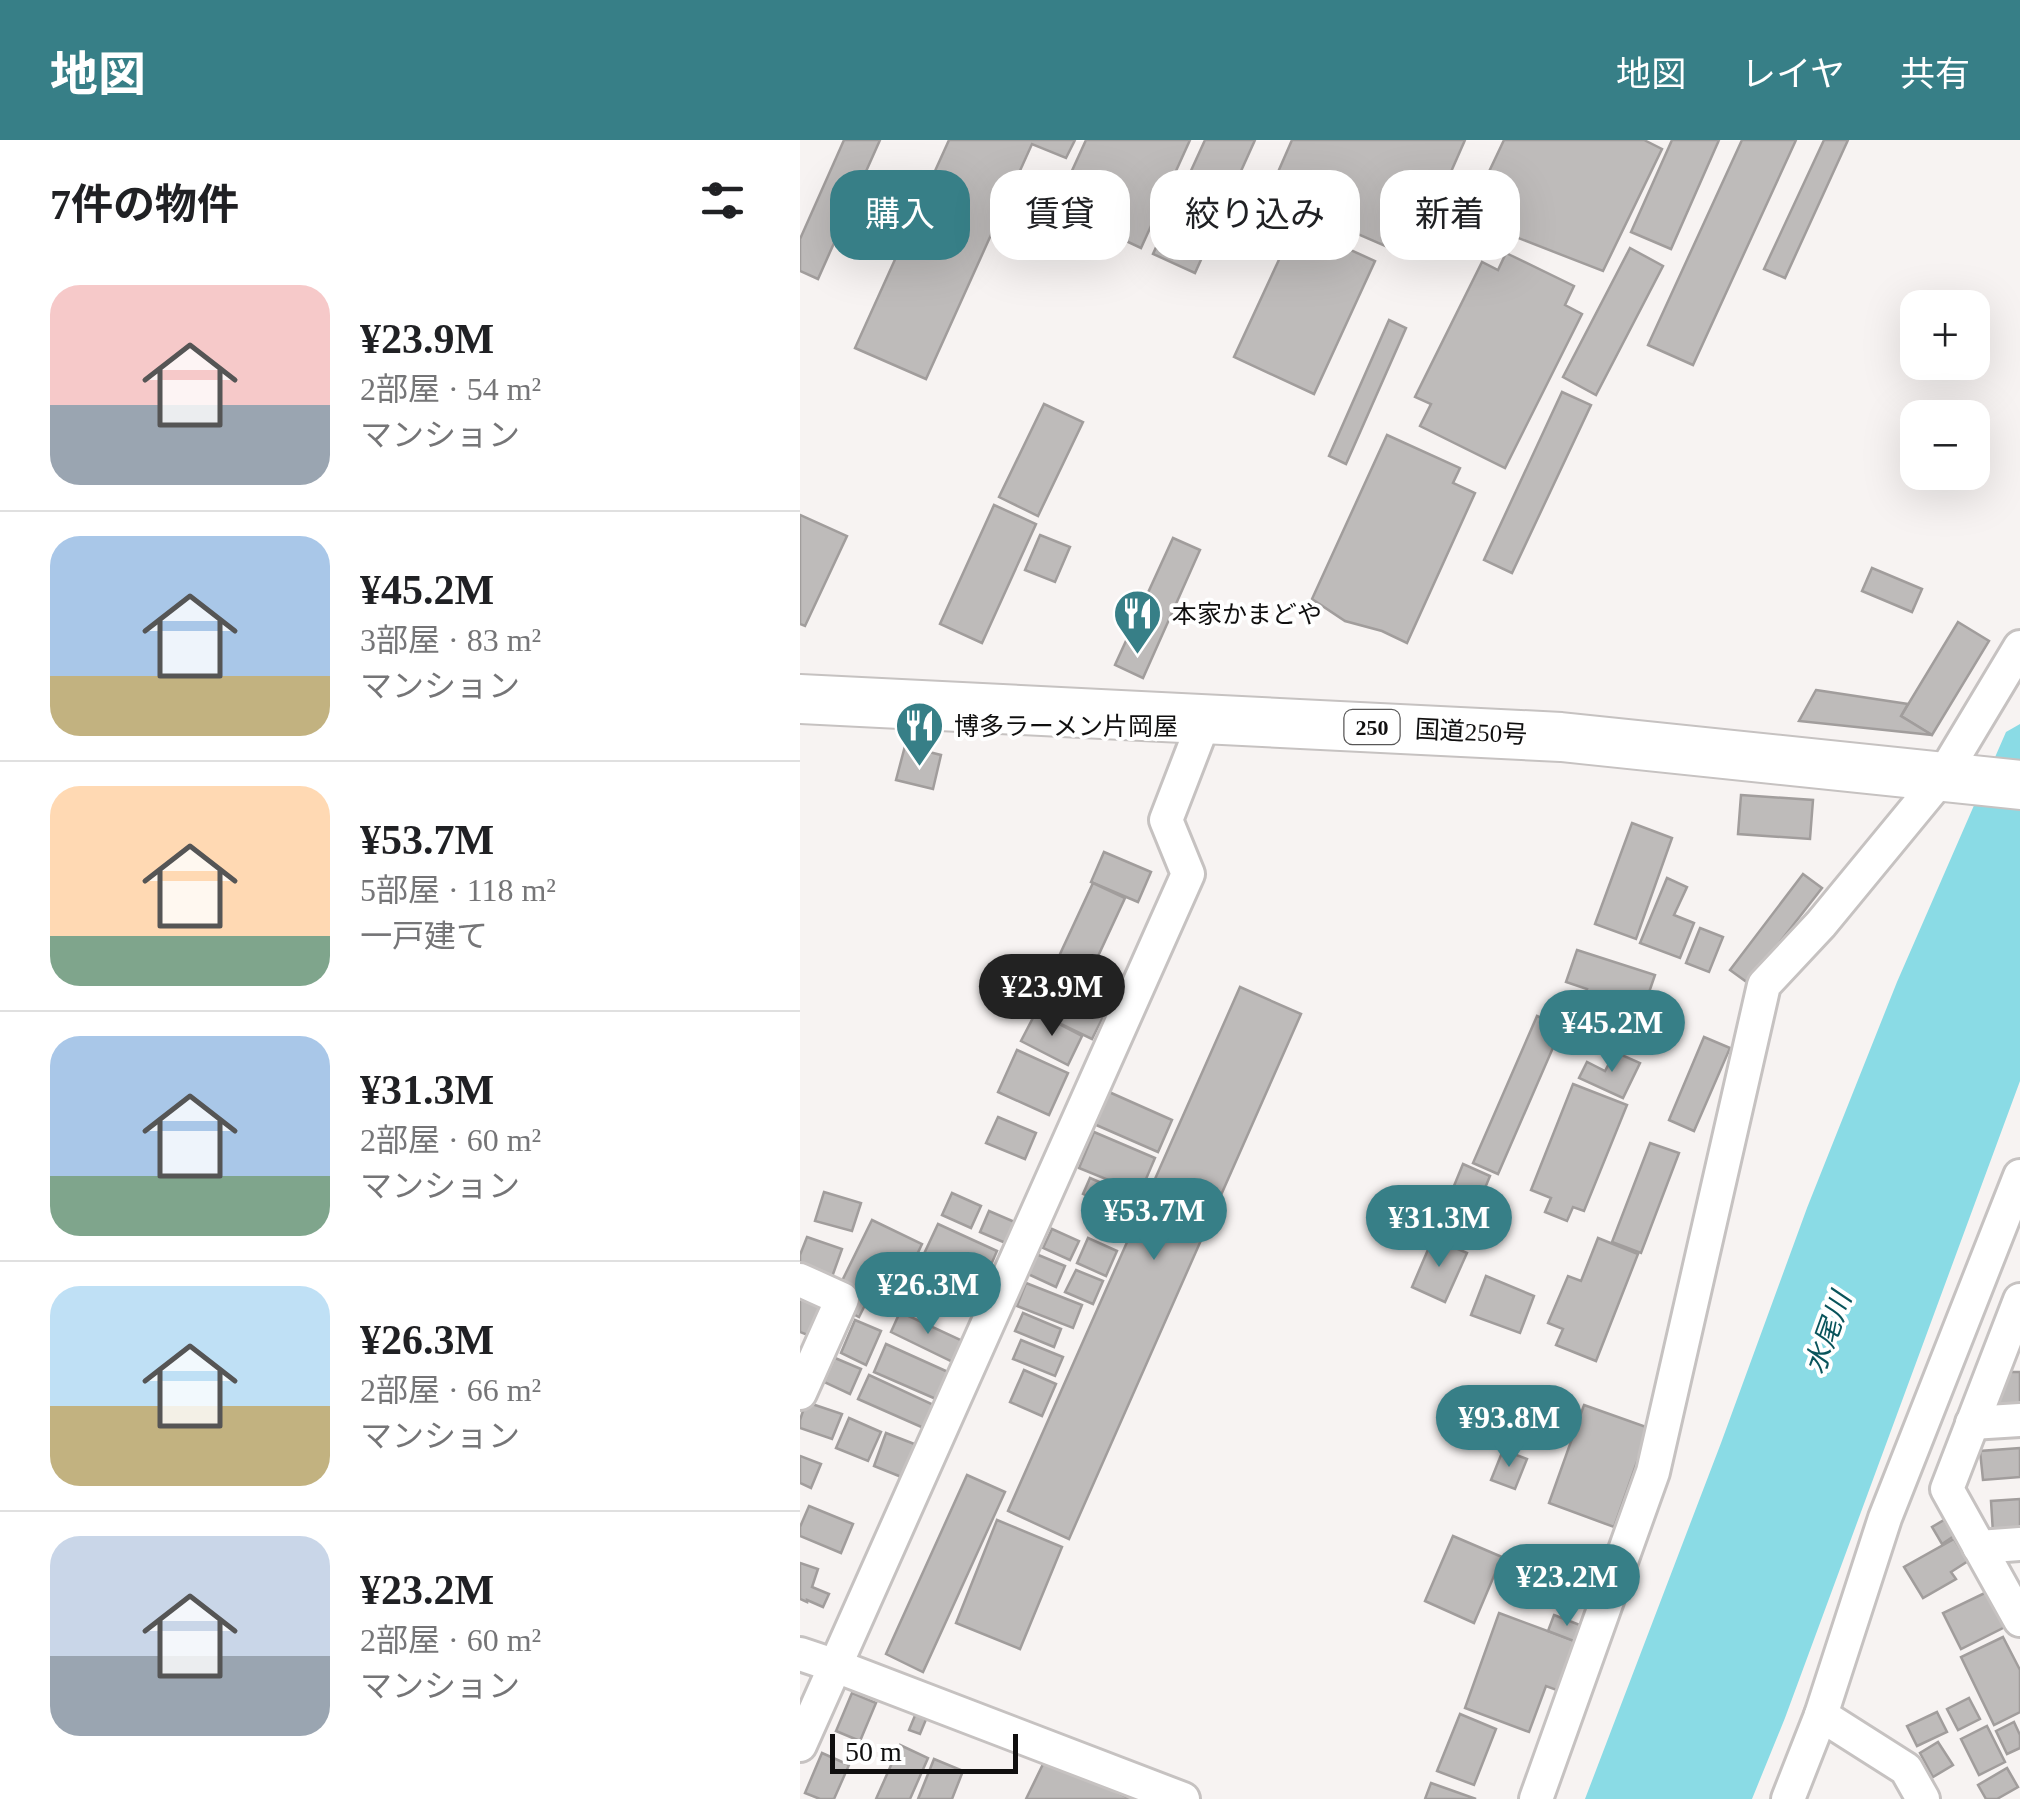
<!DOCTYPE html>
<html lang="ja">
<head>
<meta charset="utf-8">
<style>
  :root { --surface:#fff; --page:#f6f6f6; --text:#202124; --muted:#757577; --line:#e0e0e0; --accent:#377f87 }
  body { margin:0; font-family:"Times New Roman","Noto Sans JP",serif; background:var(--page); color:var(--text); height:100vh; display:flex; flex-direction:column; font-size:38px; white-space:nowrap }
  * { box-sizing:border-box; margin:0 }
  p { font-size:32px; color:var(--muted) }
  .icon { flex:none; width:55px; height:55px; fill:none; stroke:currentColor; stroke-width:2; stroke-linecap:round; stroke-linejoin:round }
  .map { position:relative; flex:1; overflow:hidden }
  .side { display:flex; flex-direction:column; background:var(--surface); width:800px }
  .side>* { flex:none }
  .banner { position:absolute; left:30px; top:30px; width:950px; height:90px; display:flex; gap:20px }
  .fabs { position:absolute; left:1100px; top:150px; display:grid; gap:20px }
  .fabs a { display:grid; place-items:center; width:90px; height:90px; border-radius:20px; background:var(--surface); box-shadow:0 10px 40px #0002; font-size:50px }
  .scale { position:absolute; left:30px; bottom:25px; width:188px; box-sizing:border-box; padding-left:10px; border:5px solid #100f0f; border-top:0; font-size:28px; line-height:35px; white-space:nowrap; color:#100f0f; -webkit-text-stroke:8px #fff; paint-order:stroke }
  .price { position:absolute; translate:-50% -85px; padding:0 22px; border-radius:35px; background:var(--accent); color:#fff; font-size:32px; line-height:65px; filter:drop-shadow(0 2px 5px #0008) }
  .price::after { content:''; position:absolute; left:50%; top:60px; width:30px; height:22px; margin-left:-15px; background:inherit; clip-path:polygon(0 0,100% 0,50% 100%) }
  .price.selected { background:#222; color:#fff }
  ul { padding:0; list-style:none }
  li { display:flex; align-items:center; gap:30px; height:250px; padding:0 50px }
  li+li { border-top:2px solid var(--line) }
  li span { display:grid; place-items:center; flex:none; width:280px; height:200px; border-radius:30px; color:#555 }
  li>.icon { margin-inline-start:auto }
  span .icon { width:120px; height:120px; fill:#fffc; stroke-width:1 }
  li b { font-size:42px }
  h2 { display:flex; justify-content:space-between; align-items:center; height:120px; padding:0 50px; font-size:42px }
  .pill { padding:0 35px; border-radius:30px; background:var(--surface); box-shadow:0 10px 40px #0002; font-size:35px; line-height:90px }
  .pill.selected { background:var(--accent); color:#fff }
  header { display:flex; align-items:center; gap:60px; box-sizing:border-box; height:140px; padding:0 50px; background:var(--accent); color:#fff }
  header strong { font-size:48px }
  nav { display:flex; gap:55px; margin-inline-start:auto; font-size:35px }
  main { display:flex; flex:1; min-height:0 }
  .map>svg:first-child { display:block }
  .water { fill:#8adbe5 }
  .building { fill:#bebbba; stroke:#a19d9c; stroke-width:2.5 }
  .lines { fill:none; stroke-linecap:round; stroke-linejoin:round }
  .minor-casing { stroke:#c6c2c1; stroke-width:38 }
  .highway-casing { stroke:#c6c2c1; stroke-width:52 }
  .minor { stroke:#fff; stroke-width:32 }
  .highway { stroke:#fff; stroke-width:48 }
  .labels { text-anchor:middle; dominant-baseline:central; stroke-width:8; stroke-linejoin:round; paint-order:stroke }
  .shield { fill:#fff; stroke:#585757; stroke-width:2.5 }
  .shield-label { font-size:22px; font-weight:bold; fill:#100f0f }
  .poi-label { font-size:25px; fill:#100f0f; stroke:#fff; text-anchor:start }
  .street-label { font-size:25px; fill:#100f0f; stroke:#fff }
  .water-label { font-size:28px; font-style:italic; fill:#09545b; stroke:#fff }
</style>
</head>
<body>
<header>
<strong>地図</strong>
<nav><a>地図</a><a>レイヤ</a><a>共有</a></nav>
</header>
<main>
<section class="side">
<h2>7件の物件<svg class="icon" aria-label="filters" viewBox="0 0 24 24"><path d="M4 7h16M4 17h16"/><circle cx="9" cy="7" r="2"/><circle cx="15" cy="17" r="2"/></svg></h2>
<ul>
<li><span style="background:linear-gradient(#f6c9c9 60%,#9aa5b1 0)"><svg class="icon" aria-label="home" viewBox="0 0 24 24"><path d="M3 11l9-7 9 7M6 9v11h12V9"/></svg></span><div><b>¥23.9M</b><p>2部屋 · 54 m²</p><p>マンション</p></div></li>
<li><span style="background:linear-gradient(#a9c7e8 70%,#c2b280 0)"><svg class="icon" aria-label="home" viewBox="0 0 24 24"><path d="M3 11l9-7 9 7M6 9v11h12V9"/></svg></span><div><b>¥45.2M</b><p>3部屋 · 83 m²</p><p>マンション</p></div></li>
<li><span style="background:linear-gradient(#ffd9b3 75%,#7fa58c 0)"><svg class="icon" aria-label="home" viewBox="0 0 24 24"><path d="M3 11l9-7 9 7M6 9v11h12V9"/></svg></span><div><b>¥53.7M</b><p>5部屋 · 118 m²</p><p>一戸建て</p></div></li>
<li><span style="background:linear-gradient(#a9c7e8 70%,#7fa58c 0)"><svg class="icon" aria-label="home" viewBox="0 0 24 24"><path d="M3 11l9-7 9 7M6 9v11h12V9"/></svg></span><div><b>¥31.3M</b><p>2部屋 · 60 m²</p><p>マンション</p></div></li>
<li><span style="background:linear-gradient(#bfe0f5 60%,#c2b280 0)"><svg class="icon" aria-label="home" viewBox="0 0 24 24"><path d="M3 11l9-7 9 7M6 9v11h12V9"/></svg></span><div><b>¥26.3M</b><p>2部屋 · 66 m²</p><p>マンション</p></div></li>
<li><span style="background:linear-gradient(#c9d6e8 60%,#9aa5b1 0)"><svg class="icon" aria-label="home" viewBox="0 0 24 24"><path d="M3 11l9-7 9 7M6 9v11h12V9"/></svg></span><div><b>¥23.2M</b><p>2部屋 · 60 m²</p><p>マンション</p></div></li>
</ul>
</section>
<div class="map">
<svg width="1220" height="1659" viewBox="0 0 1220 1659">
  <rect width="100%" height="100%" fill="#f7f3f2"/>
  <!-- water -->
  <polygon class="water" points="1220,584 1220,941 985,1578 952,1659 785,1659 921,1303 1007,1068 1097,842 1206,592"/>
  <!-- building -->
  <g class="building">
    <polygon points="44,0 80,0 18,139 0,131 0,99"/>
    <polygon points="149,0 275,0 266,18 232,4 126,239 55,208"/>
    <polygon points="286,0 390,0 341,108 255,68"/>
    <polygon points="405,0 455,0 395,133 353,114"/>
    <polygon points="492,0 665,0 613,118 468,55"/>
    <polygon points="704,0 844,0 862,9 803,131 667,78"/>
    <polygon points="872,0 919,0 871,109 831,92"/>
    <polygon points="942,0 996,0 893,225 848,205"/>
    <polygon points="1024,0 1048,0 985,138 964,129"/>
    <polygon points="495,85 575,121 514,254 434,217"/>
    <polygon points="830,108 863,126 796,255 763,237"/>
    <polygon points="706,113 774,146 765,165 782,174 705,328 620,286 631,264 615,257 682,122 698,130"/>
    <polygon points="589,180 606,188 546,324 529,316"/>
    <polygon points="762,252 791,265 712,433 684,420"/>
    <polygon points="244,264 283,282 238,376 199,357"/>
    <polygon points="587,295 660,328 653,343 675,353 607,503 582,491 545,481 512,459"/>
    <polygon points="194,365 236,384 182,503 140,484"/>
    <polygon points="0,375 47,396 5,486 0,484"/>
    <polygon points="240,395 270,407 255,442 225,430"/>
    <polygon points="373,398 400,410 343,538 315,525"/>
    <polygon points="1072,428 1122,449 1112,472 1062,451"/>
    <polygon points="1158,482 1189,501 1132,595 1101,576"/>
    <polygon points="1016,550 1108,564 1101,576 1132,595 999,581"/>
    <polygon points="105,606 141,615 133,649 96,640"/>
    <polygon points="941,655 1013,660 1010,699 938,694"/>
    <polygon points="832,683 872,698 836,799 795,784"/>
    <polygon points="304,712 351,732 338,762 291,742"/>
    <polygon points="1003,734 1022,748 948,843 930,830"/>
    <polygon points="867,738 887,747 874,775 894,783 880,818 840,803"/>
    <polygon points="293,743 325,758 280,855 248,840"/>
    <polygon points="900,788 923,797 909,832 886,823"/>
    <polygon points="777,810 855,835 844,867 813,857 799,888 775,876 787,849 766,842"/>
    <polygon points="246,845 305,873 292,899 234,871"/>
    <polygon points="440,847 501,874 269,1399 208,1371"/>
    <polygon points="236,872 282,896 268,925 221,901"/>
    <polygon points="737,876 762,887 698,1034 673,1023"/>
    <polygon points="904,897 930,908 894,991 869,980"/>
    <polygon points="217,910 268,933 249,975 198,952"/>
    <polygon points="815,912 840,923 823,958 779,938 787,922 805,931"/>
    <polygon points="773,944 827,965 784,1071 773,1067 767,1081 745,1072 751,1058 731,1050"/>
    <polygon points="309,952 372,980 358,1012 294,984"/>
    <polygon points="198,977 236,993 225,1019 186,1003"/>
    <polygon points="294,992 355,1018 340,1053 279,1028"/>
    <polygon points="850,1003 879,1013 841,1113 812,1102"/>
    <polygon points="663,1024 690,1036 662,1104 635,1092"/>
    <polygon points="290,1038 339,1059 331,1076 283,1054"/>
    <polygon points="24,1052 61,1063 52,1091 15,1081"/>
    <polygon points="152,1053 181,1066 171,1088 142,1075"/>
    <polygon points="189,1071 217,1083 208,1104 180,1092"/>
    <polygon points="72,1080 122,1104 91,1169 40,1145"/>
    <polygon points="138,1084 197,1111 183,1143 123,1116"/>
    <polygon points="252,1089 279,1101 270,1120 243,1108"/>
    <polygon points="7,1097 42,1109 32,1137 0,1126 0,1115"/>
    <polygon points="288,1098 317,1111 306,1136 277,1123"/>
    <polygon points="633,1098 667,1113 645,1162 612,1147"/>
    <polygon points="798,1098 838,1114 796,1221 756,1205 763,1189 748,1183 768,1136 781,1141"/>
    <polygon points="236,1114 265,1126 256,1147 228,1134"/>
    <polygon points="122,1124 171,1146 163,1165 114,1143"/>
    <polygon points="276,1130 303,1141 293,1164 265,1152"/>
    <polygon points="686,1136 734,1156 720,1193 671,1175"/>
    <polygon points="226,1143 282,1165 273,1188 217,1166"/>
    <polygon points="0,1158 22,1168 10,1196 0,1192"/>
    <polygon points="59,1158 67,1161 59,1177 51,1173"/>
    <polygon points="100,1172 165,1202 155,1223 91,1192"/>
    <polygon points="223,1173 261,1189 254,1207 215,1191"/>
    <polygon points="55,1180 81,1191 66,1225 41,1213"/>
    <polygon points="221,1200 263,1217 255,1236 213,1219"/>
    <polygon points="86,1204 148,1232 136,1259 74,1232"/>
    <polygon points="35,1218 61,1229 50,1254 24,1242"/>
    <polygon points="224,1230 256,1244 242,1276 210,1262"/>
    <polygon points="1202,1232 1220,1232 1220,1265 1196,1266"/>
    <polygon points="69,1235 136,1266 126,1289 58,1259"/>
    <polygon points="6,1262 42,1274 32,1299 0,1288 0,1280"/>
    <polygon points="784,1265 849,1288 814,1387 749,1363"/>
    <polygon points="49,1278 81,1292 68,1321 36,1308"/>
    <polygon points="86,1293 117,1305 104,1338 74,1326"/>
    <polygon points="1220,1308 1220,1337 1183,1340 1180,1311"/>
    <polygon points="703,1310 727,1319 715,1349 691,1340"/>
    <polygon points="0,1316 21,1324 11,1348 0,1343"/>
    <polygon points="167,1335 205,1352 123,1532 86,1514"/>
    <polygon points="1220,1359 1220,1391 1193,1393 1191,1361"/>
    <polygon points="9,1366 53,1384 41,1413 0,1396 0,1387"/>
    <polygon points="197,1380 262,1407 220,1509 156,1483"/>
    <polygon points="1144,1380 1154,1396 1142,1404 1132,1387"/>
    <polygon points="653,1396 702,1417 674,1483 625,1461"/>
    <polygon points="1154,1399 1168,1421 1151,1432 1156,1439 1123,1458 1104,1427"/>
    <polygon points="0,1423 18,1429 12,1447 29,1454 23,1467 7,1460 7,1462 0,1459"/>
    <polygon points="1189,1451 1207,1486 1161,1509 1143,1473"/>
    <polygon points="699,1473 780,1503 762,1552 746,1546 729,1592 665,1568"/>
    <polygon points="754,1475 785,1487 779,1503 748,1491"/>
    <polygon points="1203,1497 1220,1530 1220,1572 1194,1585 1161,1517"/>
    <polygon points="52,1553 76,1563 60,1601 36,1591"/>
    <polygon points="1169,1558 1180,1579 1158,1590 1147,1569"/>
    <polygon points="1137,1572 1147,1592 1117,1606 1107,1586"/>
    <polygon points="116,1573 127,1577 120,1594 109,1590"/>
    <polygon points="660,1574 696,1589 674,1645 637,1631"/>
    <polygon points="1214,1582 1220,1595 1220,1608 1207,1614 1196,1591"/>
    <polygon points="1187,1586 1205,1622 1179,1635 1161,1599"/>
    <polygon points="1138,1602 1153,1625 1133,1637 1120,1613"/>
    <polygon points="100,1605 128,1618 110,1659 76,1659"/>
    <polygon points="22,1613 49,1625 34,1659 20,1659 5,1653"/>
    <polygon points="246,1618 331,1659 226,1659"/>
    <polygon points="134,1619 163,1631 152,1659 118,1659"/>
    <polygon points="1207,1628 1218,1647 1197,1659 1186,1659 1178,1645"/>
    <polygon points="631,1643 676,1659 625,1659"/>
  </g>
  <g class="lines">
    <defs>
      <g id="minor">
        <polyline points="0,1140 42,1159 0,1253"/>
        <polyline points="1220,1160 1147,1349 1220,1480"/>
        <polyline points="1172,1283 1220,1280"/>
        <polyline points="1179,1407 1220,1404"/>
        <polyline points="0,1514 36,1526 383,1659"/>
        <polyline points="1021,1575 1106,1629 1123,1659"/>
        <polyline points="0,1605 388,734 366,680 405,579"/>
        <polyline points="736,1659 853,1332 964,845 1021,784 1142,637 1220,507"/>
        <polyline points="988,1659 1021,1575 1085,1378 1220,1036"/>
      </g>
      <polyline id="highway" points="0,559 761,597 1220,645"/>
    </defs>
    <!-- minor casing -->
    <use href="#minor" class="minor-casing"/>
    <!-- highway casing -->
    <use href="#highway" class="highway-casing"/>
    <!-- minor -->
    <use href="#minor" class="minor"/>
    <!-- highway -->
    <use href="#highway" class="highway"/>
  </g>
  <!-- icons -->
  <defs>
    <symbol id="restaurant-pin" viewBox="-11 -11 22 30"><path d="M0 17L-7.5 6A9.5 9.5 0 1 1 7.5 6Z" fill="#377f87" stroke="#fff"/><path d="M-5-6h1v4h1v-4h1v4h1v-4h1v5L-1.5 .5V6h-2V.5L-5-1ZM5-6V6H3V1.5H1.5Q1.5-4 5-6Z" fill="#fff"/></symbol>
  </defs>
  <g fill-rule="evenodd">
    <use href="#restaurant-pin" x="310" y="446" width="55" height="75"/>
    <use href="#restaurant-pin" x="92" y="558" width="55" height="75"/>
  </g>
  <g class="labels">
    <!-- shield labels -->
    <rect class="shield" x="544.5" y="570" width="55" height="34" rx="8"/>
    <g class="shield-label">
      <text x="572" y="587">250</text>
    </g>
    <!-- poi labels -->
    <g class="poi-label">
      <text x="372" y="474">本家かまどや</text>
      <text x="154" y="586">博多ラーメン片岡屋</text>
    </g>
    <!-- street labels -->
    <g class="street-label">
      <text transform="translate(671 592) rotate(3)">国道250号</text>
    </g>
    <!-- water labels -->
    <g class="water-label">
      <text transform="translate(1028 1193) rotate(-70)">水尾川</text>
    </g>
  </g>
</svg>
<div class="fabs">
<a>+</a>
<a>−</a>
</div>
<div class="scale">50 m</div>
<b class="price selected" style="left:252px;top:899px">¥23.9M</b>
<b class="price" style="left:812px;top:935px">¥45.2M</b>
<b class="price" style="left:354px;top:1123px">¥53.7M</b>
<b class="price" style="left:639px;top:1130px">¥31.3M</b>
<b class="price" style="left:128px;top:1197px">¥26.3M</b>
<b class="price" style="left:709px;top:1330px">¥93.8M</b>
<b class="price" style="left:767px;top:1489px">¥23.2M</b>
<div class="banner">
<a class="pill selected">購入</a>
<a class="pill">賃貸</a>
<a class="pill">絞り込み</a>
<a class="pill">新着</a>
</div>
</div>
</main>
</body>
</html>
